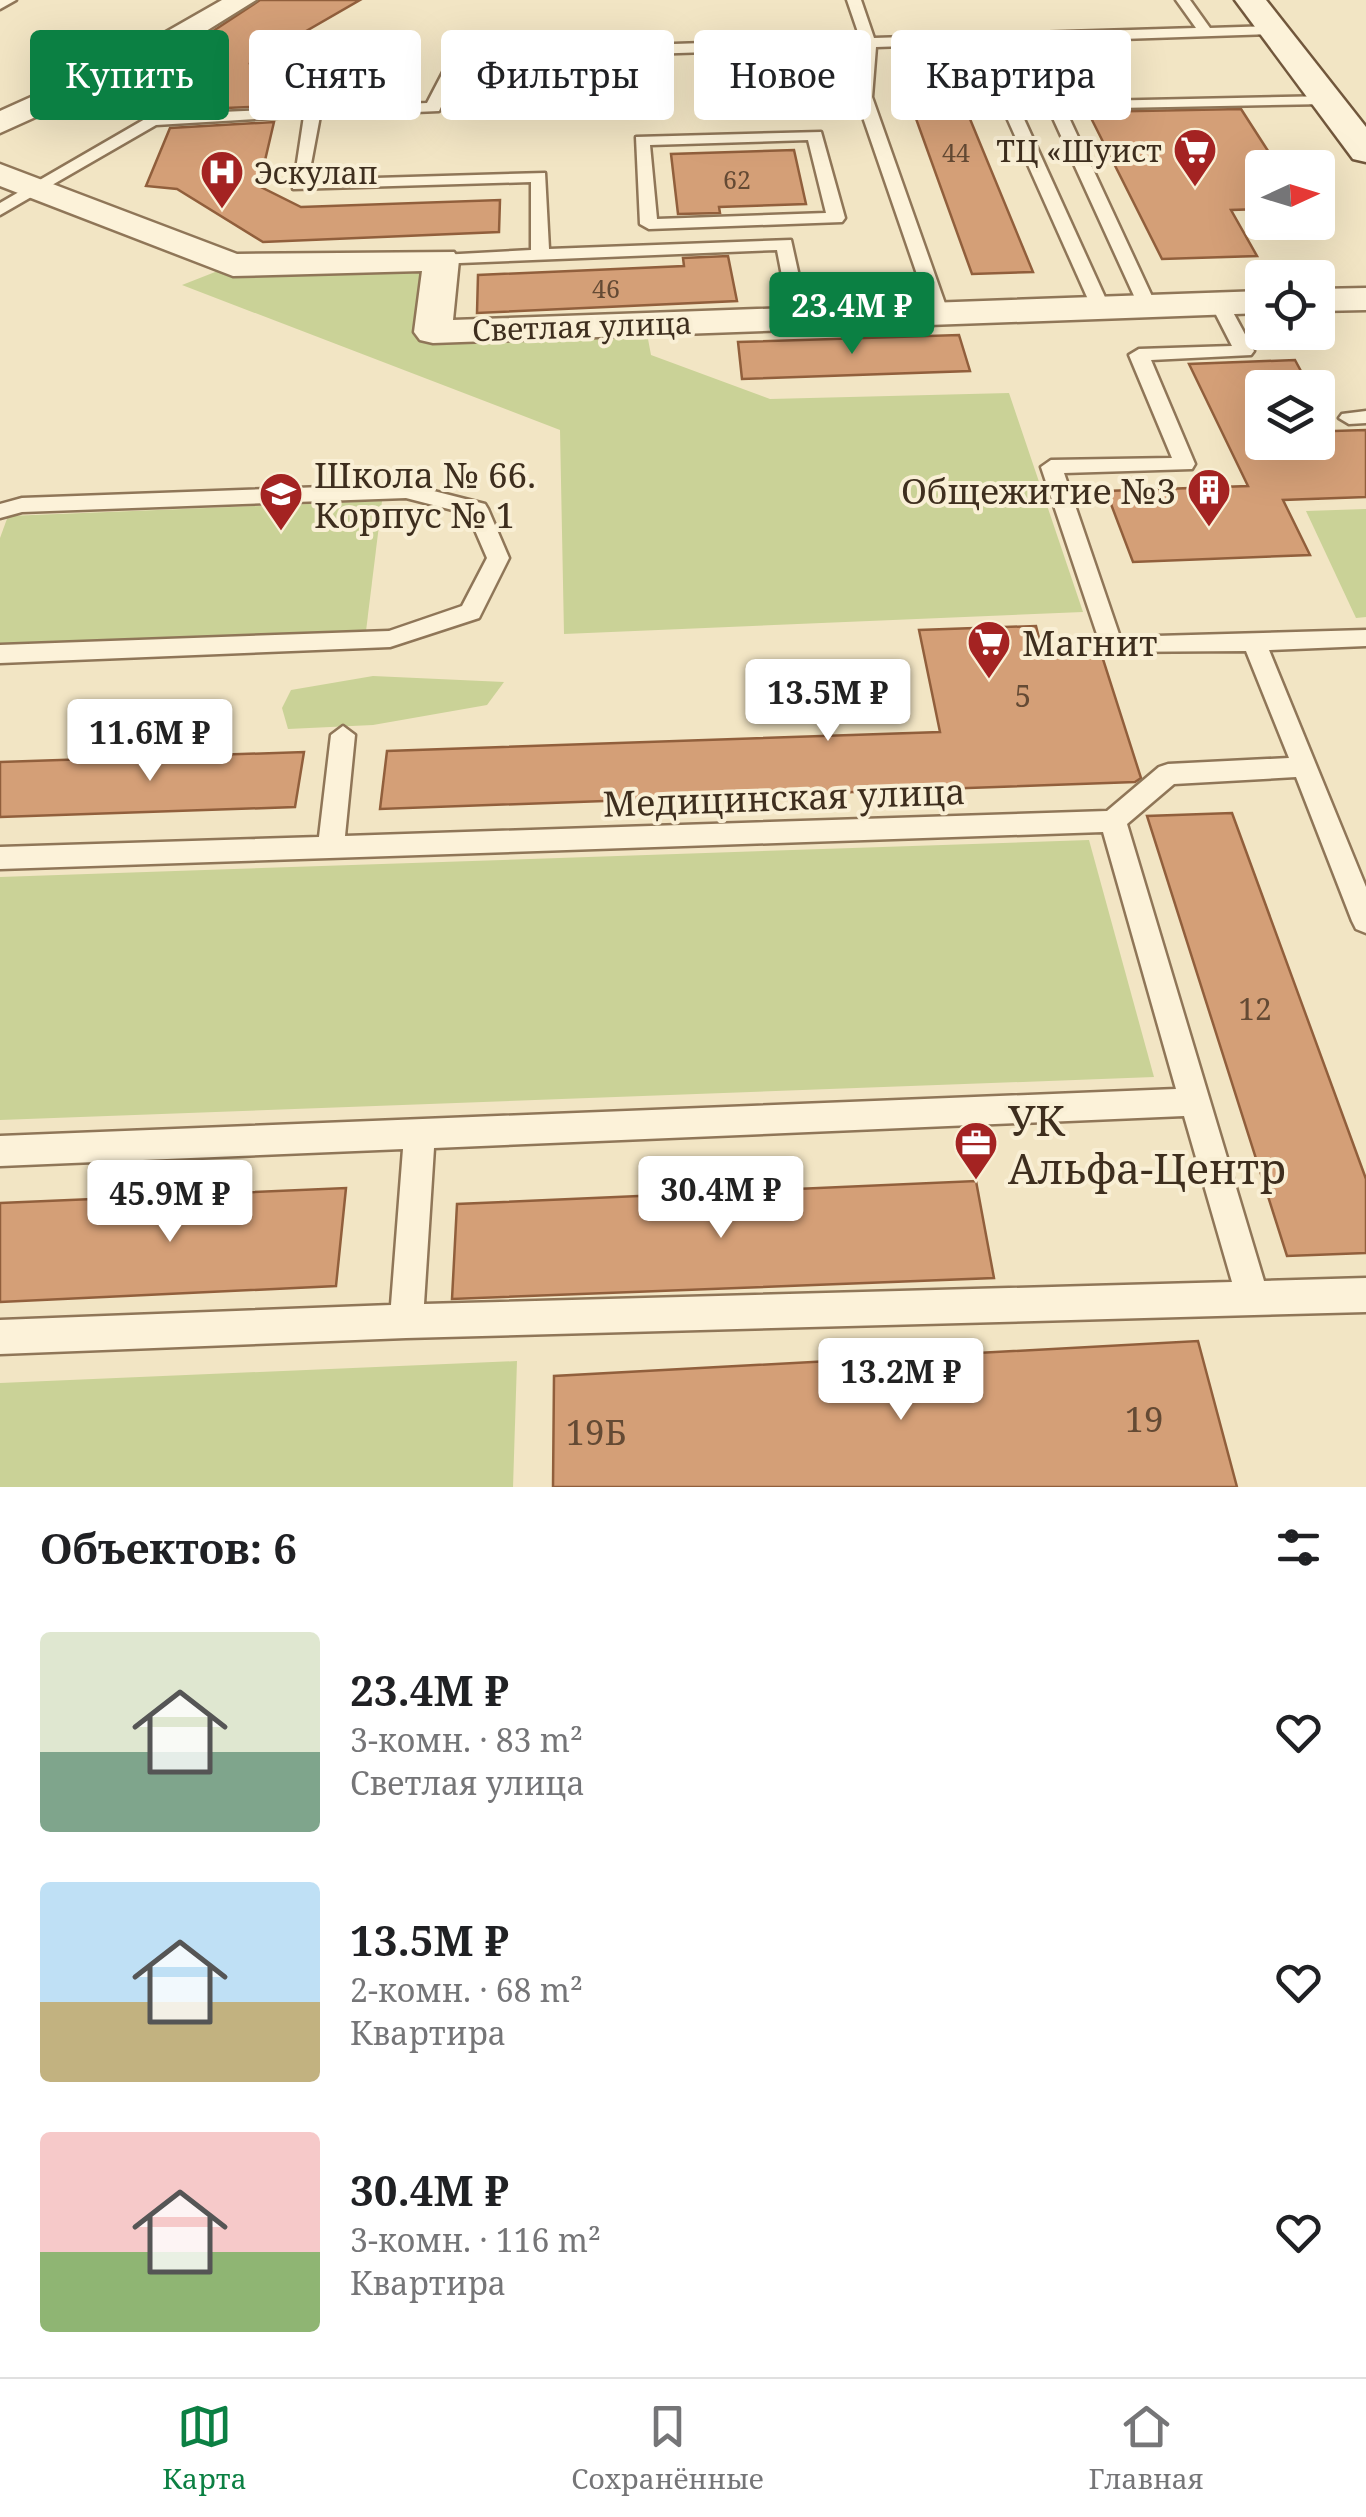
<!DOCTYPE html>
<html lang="ru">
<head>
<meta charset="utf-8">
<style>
  :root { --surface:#fff; --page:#f6f6f6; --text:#202124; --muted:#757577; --line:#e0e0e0; --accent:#0b8043 }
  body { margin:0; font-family:"Noto Serif",serif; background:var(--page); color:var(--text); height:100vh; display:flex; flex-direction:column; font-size:38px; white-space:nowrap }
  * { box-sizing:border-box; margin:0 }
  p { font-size:32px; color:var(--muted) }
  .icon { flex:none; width:55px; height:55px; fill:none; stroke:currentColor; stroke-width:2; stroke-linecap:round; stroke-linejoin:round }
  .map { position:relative; height:1487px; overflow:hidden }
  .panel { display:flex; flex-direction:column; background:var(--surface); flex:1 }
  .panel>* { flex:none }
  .guide { position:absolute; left:30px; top:30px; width:1308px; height:90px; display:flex; gap:20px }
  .needle { width:65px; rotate:86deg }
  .tools { position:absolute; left:1245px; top:150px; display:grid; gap:20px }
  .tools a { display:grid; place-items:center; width:90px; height:90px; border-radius:10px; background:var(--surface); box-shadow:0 10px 40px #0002; font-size:50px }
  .price { position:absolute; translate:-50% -85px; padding:0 22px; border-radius:10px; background:#fff; color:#222; font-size:32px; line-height:65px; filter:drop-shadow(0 2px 5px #0008) }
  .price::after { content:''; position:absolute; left:50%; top:60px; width:30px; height:22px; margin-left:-15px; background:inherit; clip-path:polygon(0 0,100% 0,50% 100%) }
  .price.active { background:var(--accent); color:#fff }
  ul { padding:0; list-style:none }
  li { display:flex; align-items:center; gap:30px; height:250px; padding:0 40px }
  li span { display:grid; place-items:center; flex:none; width:280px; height:200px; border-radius:10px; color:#555 }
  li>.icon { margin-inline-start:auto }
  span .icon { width:120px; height:120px; fill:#fffc; stroke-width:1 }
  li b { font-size:42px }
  h2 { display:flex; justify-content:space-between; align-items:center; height:120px; padding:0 40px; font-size:42px }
  .tag { padding:0 35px; border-radius:10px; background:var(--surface); box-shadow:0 10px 40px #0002; font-size:35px; line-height:90px }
  .tag.active { background:var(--accent); color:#fff }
  .tab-bar { display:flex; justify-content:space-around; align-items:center; height:140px; border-top:2px solid var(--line); background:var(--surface); font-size:28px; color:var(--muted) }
  .tab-bar a { display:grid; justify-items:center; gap:5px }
  .tab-bar .active { color:var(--accent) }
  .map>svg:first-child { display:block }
  .green { fill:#cad297 }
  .building { fill:#d49f77; stroke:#915f3c; stroke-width:2.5 }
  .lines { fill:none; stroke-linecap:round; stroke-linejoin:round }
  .lane-casing { stroke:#8f7658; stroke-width:5 }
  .street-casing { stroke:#8f7658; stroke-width:5 }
  .secondary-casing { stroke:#71573c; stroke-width:5 }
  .lane { fill:#fcf2d9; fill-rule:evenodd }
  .street { fill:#fcf2d9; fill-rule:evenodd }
  .secondary { fill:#fcf2d9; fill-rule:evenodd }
  .labels { text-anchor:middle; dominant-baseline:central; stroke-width:8; stroke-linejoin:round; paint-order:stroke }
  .far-number-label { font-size:25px; fill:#644a34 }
  .far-poi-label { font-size:30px; fill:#3e2e1e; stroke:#f9efd5; text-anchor:end }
  .far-street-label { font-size:30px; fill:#3e2e1e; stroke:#f9efd5 }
  .number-label { font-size:30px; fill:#644a34 }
  .poi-label { font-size:35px; fill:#3e2e1e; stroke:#f9efd5; text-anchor:start }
  .street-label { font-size:35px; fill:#3e2e1e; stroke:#f9efd5 }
  .near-number-label { font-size:35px; fill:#644a34 }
  .near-poi-label { font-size:42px; fill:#3e2e1e; stroke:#f9efd5; text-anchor:start }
</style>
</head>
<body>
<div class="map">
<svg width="1366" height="1487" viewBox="0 0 1366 1487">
  <rect width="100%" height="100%" fill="#f2e5c4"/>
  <!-- green -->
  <g class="green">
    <polygon points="441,260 433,331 645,323 651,355 770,399 1009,393 1083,612 564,634 560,430 182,285 233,265"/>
    <polygon points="382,501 366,631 0,647 0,538 8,516"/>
    <polygon points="1366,509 1366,617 1356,618 1306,511"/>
    <polygon points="373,676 504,682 487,705 373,725 288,729 282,708 291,690"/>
    <polygon points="1089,840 1154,1077 0,1120 0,877"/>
    <polygon points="517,1361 513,1487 0,1487 0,1383"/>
  </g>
  <!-- building -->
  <g class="building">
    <polygon points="260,0 360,0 249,64 288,63 278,106 176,110 201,39"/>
    <polygon points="947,64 956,85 1033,272 972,274 897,66"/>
    <polygon points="1241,109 1279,168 1262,168 1262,209 1231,210 1257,256 1162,259 1088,112"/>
    <polygon points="274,122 259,186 301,207 500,200 499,232 263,242 177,189 146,186 170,128"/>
    <polygon points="794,150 806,204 719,207 720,213 678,214 671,154"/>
    <polygon points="728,256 737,301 477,313 478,275 684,266 683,258"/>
    <polygon points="959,335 970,371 742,379 738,342"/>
    <polygon points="1295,360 1310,388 1262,388 1262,442 1318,442 1318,401 1334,431 1366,430 1366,497 1283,500 1310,555 1133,562 1106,491 1248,486 1189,364"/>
    <polygon points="1036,626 1044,658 1102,656 1141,778 1135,782 380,809 387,751 940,732 919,630"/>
    <polygon points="304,752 295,807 0,817 0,762"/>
    <polygon points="1232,813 1366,1179 1366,1253 1287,1256 1147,816"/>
    <polygon points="976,1181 994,1278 452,1299 457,1204"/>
    <polygon points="346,1188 336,1286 0,1302 0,1203"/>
    <polygon points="1198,1341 1237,1487 553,1487 554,1376"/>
  </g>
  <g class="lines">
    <defs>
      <g id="lane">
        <polygon points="847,0 861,0 874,38 1196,28 1176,0 1190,0 1210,28 1274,26 1281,30 1274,34 876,47 872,97 948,312 939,318 930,312 856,97 861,47 554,57 555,99 547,104 539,99 539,57 464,59 439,111 320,116 308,180 545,173 549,249 791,240 808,317 799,323 790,317 777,250 435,264 435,256 441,255 531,250 531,182 293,189 304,116 156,125 0,215 0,203 152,115 427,103 452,55 459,51 860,38"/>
        <polygon points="986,61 999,64 1109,306 1107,310 1093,310 1091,306 983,64"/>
        <polygon points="1331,96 1334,99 1326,104 1065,109 1156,305 1154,309 1140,309 1047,105 1049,102"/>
        <path d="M821 132 845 218 842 222 649 229 640 224 636 137ZM808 140 826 213 657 219 650 145Z"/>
        <path d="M1219 297 1228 303 1254 351 1251 355 1151 360 1195 464 1192 469 1064 473 1120 637 1366 630V646L1269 650 1366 887V933L1356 929 1352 921 1296 777 1174 784 1127 824 1264 1281 1366 1278V1312L406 1338 0 1354V1320L391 1305 403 1149 0 1166V1136L1176 1089 1103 832 0 869V847L319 837 331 735 343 726 355 735 345 836 1107 811 1159 767 1168 764 1289 758 1246 651 1103 652 1041 467 1051 460 1172 458 1129 355 1139 349 1232 346 1210 303ZM1184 1116 1232 1282 424 1304 434 1148Z"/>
        <polygon points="1366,411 1366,423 1349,424 1339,418 1342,414"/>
        <polygon points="406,484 485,504 488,509 509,558 479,618 390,647 0,663 0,645 389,631 462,606 487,558 468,514 406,498 22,512 0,518 0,504 22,498"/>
      </g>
      <g id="street">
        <polygon points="0,0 16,0 0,9"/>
        <polygon points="222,0 256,0 153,64 0,133 0,111 131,52"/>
        <polygon points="0,164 237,254 454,252 459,260 453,320 1262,291 1262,313 433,343 420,340 414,332 422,271 233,276 0,186"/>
        <polygon points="1366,288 1366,310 1318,311 1318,289"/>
      </g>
      <polygon id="secondary" points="1235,0 1266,0 1366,127 1366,162 1353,159"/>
    </defs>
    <!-- lane casing -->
    <use href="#lane" class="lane-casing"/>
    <!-- street casing -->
    <use href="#street" class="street-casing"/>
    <!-- secondary casing -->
    <use href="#secondary" class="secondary-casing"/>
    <!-- lane -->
    <use href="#lane" class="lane"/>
    <!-- street -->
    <use href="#street" class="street"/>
    <!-- secondary -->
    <use href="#secondary" class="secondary"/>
  </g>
  <!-- icons -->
  <defs>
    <symbol id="supermarket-pin" viewBox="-11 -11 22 30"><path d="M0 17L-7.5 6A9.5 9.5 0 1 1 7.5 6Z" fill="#a42322" stroke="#f9efd5"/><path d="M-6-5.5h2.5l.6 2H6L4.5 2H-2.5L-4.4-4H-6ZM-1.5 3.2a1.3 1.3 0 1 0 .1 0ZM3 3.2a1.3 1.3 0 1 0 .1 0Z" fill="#fff"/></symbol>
    <symbol id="hospital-pin" viewBox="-11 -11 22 30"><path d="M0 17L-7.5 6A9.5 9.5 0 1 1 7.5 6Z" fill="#a42322" stroke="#f9efd5"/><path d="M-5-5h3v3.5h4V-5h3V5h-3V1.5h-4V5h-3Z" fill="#fff"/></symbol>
    <symbol id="building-pin" viewBox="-11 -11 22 30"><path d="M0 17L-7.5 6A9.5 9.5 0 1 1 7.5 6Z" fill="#a42322" stroke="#f9efd5"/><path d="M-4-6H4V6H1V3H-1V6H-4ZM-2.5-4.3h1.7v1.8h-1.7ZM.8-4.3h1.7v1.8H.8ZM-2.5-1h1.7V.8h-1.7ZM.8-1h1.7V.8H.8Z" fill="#fff"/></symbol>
    <symbol id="school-pin" viewBox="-11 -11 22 30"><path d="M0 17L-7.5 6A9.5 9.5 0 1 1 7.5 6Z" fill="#a42322" stroke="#f9efd5"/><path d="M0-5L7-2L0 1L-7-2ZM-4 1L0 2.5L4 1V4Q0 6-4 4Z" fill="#fff"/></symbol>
    <symbol id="office-pin" viewBox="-11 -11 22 30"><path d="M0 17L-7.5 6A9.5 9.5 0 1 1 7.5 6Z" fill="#a42322" stroke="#f9efd5"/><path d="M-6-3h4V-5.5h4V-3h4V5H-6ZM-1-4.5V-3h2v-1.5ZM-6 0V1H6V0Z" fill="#fff"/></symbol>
  </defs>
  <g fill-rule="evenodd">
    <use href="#supermarket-pin" x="1170" y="125" width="50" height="68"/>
    <use href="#hospital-pin" x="197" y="147" width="50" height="68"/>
    <use href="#building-pin" x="1184" y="465" width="50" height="68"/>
    <use href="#school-pin" x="256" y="469" width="50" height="68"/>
    <use href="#supermarket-pin" x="964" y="617" width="50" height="68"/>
    <use href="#office-pin" x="951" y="1118" width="50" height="68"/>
  </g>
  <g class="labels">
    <!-- far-number labels -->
    <g class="far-number-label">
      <text x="956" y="152">44</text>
      <text x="737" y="179">62</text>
      <text x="606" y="288">46</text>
    </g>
    <!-- far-poi labels -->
    <g class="far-poi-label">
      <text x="1162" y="150">ТЦ «Шуист</text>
      <text x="254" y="172" text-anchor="start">Эскулап</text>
    </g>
    <!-- far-street labels -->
    <g class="far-street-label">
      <text transform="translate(582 326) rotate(-2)">Светлая улица</text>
    </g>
    <!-- number labels -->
    <g class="number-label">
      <text x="1023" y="695">5</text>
      <text x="1255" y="1008">12</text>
    </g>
    <!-- poi labels -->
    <g class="poi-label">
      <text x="314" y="474">Школа № 66.<tspan x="314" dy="40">Корпус № 1</tspan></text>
      <text x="1176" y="490" text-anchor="end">Общежитие №3</text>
      <text x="1022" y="642">Магнит</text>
    </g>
    <!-- street labels -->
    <g class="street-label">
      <text transform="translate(784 797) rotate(-2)">Медицинская улица</text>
    </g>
    <!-- near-number labels -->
    <g class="near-number-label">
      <text x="1144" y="1418">19</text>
      <text x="596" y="1431">19Б</text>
    </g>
    <!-- near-poi labels -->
    <g class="near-poi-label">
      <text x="1008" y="1119">УК<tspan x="1008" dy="48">Альфа-Центр</tspan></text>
    </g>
  </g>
</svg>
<div class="tools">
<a><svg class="needle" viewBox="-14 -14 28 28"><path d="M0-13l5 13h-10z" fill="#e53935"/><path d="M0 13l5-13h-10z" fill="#757577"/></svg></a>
<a><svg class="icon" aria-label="locate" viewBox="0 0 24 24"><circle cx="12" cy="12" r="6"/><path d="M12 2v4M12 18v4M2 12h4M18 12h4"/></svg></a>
<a><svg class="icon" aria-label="layers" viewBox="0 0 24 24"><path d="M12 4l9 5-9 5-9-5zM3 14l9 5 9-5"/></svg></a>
</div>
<b class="price active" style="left:852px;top:357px">23.4M ₽</b>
<b class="price" style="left:828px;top:744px">13.5M ₽</b>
<b class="price" style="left:150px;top:784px">11.6M ₽</b>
<b class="price" style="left:721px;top:1241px">30.4M ₽</b>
<b class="price" style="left:170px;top:1245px">45.9M ₽</b>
<b class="price" style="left:901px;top:1423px">13.2M ₽</b>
<div class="guide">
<a class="tag active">Купить</a>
<a class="tag">Снять</a>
<a class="tag">Фильтры</a>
<a class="tag">Новое</a>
<a class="tag">Квартира</a>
</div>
</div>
<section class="panel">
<h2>Объектов: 6<svg class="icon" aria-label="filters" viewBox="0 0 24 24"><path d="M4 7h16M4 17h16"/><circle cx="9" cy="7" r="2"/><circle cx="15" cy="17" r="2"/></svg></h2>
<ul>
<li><span style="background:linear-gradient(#dfe7d0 60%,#7fa58c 0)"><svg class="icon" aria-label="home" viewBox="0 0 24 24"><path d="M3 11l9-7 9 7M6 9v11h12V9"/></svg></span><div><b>23.4M ₽</b><p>3-комн. · 83 m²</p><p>Светлая улица</p></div><svg class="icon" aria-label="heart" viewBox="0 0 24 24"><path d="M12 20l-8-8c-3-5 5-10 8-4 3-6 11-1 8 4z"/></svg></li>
<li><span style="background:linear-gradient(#bfe0f5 60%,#c2b280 0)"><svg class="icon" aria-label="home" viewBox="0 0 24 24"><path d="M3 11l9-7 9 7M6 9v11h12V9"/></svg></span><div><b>13.5M ₽</b><p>2-комн. · 68 m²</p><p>Квартира</p></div><svg class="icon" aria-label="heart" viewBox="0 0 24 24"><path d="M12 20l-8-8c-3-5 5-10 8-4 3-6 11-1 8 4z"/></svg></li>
<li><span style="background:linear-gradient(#f6c9c9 60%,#8fb573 0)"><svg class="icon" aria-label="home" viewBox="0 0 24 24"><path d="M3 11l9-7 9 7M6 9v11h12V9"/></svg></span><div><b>30.4M ₽</b><p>3-комн. · 116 m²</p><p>Квартира</p></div><svg class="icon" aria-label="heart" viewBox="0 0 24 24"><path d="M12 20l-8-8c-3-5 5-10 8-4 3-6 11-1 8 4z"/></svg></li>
</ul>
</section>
<nav class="tab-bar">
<a class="active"><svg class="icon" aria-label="map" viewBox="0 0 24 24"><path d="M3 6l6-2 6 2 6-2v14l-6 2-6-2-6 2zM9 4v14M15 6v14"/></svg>Карта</a>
<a><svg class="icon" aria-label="saved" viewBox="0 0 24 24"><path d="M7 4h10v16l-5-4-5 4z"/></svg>Сохранённые</a>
<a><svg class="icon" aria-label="home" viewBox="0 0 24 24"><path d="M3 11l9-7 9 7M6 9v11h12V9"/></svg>Главная</a>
</nav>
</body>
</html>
